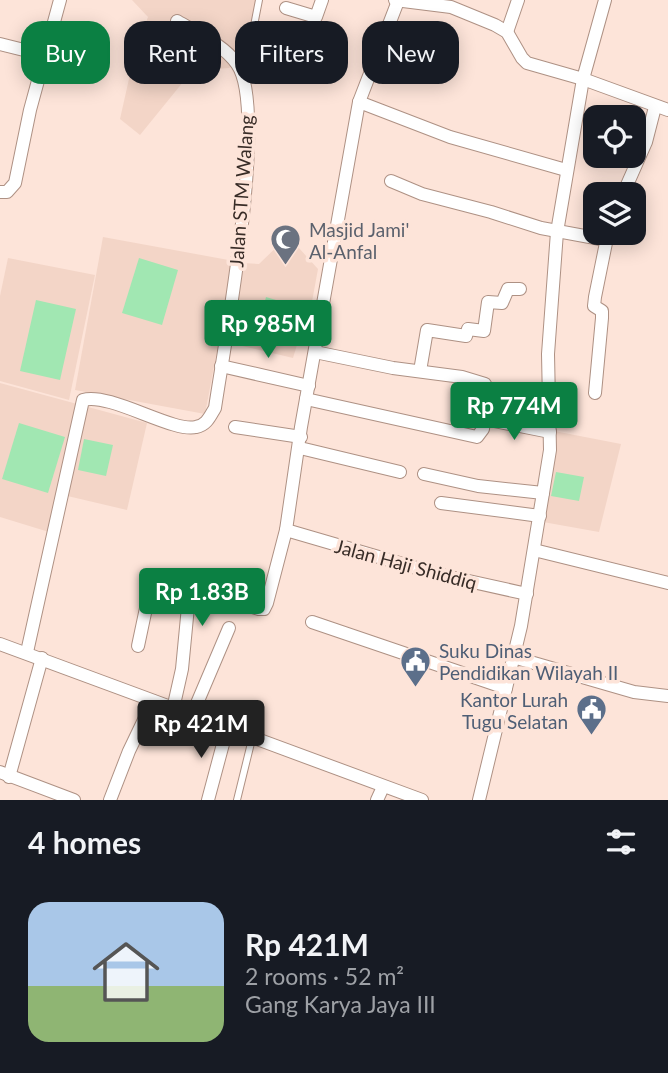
<!DOCTYPE html>
<html lang="en">
<head>
<meta charset="utf-8">
<style>
  :root { --surface:#171b24; --page:#20242c; --text:#f1f3f6; --muted:#9ea1a6; --line:#363941; --accent:#0b8043 }
  body { margin:0; font-family:Lato,sans-serif; background:var(--page); color:var(--text); height:100vh; display:flex; flex-direction:column; font-size:26px; white-space:nowrap }
  * { box-sizing:border-box; margin:0 }
  p { font-size:23px; color:var(--muted) }
  .icon { flex:none; width:38px; height:38px; fill:none; stroke:currentColor; stroke-width:2; stroke-linecap:round; stroke-linejoin:round }
  .map { position:relative; height:800px; overflow:hidden }
  .side { display:flex; flex-direction:column; background:var(--surface); flex:1 }
  .side>* { flex:none }
  .hud { position:absolute; left:21px; top:21px; width:626px; height:63px; display:flex; gap:14px }
  .tools { position:absolute; left:583px; top:105px; display:grid; gap:14px }
  .tools a { display:grid; place-items:center; width:63px; height:63px; border-radius:14px; background:var(--surface); box-shadow:0 4px 18px #0003; font-size:35px }
  .price { position:absolute; translate:-50% -60px; padding:0 16px; border-radius:7px; background:var(--accent); color:#fff; font-size:23px; line-height:46px; filter:drop-shadow(0 2px 4px #0008) }
  .price::after { content:''; position:absolute; left:50%; top:42px; width:21px; height:16px; margin-left:-10px; background:inherit; clip-path:polygon(0 0,100% 0,50% 100%) }
  .price.active { background:#222; color:#fff }
  ul { padding:0; list-style:none }
  li { display:flex; align-items:center; gap:21px; height:175px; padding:0 28px }
  li+li { border-top:2px solid var(--line) }
  li span { display:grid; place-items:center; flex:none; width:196px; height:140px; border-radius:21px; color:#555 }
  li>.icon { margin-inline-start:auto }
  span .icon { width:84px; height:84px; fill:#fffc; stroke-width:1 }
  li b { font-size:30px }
  h2 { display:flex; justify-content:space-between; align-items:center; height:84px; padding:0 28px; font-size:30px }
  .chip { padding:0 24px; border-radius:21px; background:var(--surface); box-shadow:0 4px 18px #0003; font-size:24px; line-height:63px }
  .chip.active { background:var(--accent); color:#fff }
  .map>svg:first-child { display:block }
  .built { fill:#f3d5c7 }
  .green { fill:#a1e7b2 }
  .lines { fill:none; stroke-linecap:round; stroke-linejoin:round }
  .lane-casing { stroke:#ae9184; stroke-width:8 }
  .street-casing { stroke:#ae9184; stroke-width:14 }
  .lane { stroke:#fff; stroke-width:6 }
  .street { stroke:#fff; stroke-width:12 }
  .labels { text-anchor:middle; dominant-baseline:central; stroke-width:7; stroke-linejoin:round; paint-order:stroke }
  .street-label { font-size:19px; fill:#382c27; stroke:#fde4d9 }
  .worship-label { font-size:19px; fill:#5b616d; stroke:#fde4d9; text-anchor:start }
  .service-label { font-size:19px; fill:#4e5e75; stroke:#fde4d9; text-anchor:start }
</style>
</head>
<body>
<div class="map">
<svg width="668" height="800" viewBox="0 0 668 800">
  <rect width="100%" height="100%" fill="#fde4d9"/>
  <!-- built -->
  <g class="built">
    <polygon points="132,0 260,0 257,44 229,68 192,71 140,135 120,119 135,52 148,17"/>
    <polygon points="288,236 318,269 306,334 300,335 293,358 234,344 232,315 242,263 259,264"/>
    <polygon points="103,237 234,261 205,414 75,390"/>
    <polygon points="8,258 95,275 69,400 0,381 0,296"/>
    <polygon points="0,383 147,423 127,510 59,494 49,532 0,517"/>
    <polygon points="554,431 621,444 599,532 543,522"/>
  </g>
  <!-- green -->
  <g class="green">
    <polygon points="139,258 178,270 162,325 122,313"/>
    <polygon points="266,297 306,309 300,331 260,320"/>
    <polygon points="36,300 76,309 60,380 20,371"/>
    <polygon points="19,423 65,437 48,493 2,479"/>
    <polygon points="84,439 113,445 106,476 78,470"/>
    <polygon points="556,472 584,477 579,501 551,496"/>
  </g>
  <g class="lines">
    <defs>
      <g id="lane">
        <polyline points="244,77 259,0"/>
        <polyline points="237,800 252,739"/>
      </g>
      <g id="street">
        <polyline points="395,0 451,7 495,25 507,32 522,58 527,63 583,79 668,110"/>
        <polyline points="286,8 316,17 322,0"/>
        <polyline points="507,32 518,0"/>
        <polyline points="0,44 44,55"/>
        <polyline points="359,102 450,137 566,170"/>
        <polyline points="391,181 422,194 491,212 541,228 606,240"/>
        <polyline points="0,192 7,192 15,183 30,110 60,0"/>
        <polyline points="623,194 646,142 655,107"/>
        <polyline points="221,366 309,386"/>
        <polyline points="420,371 427,330 466,336 468,329 484,331 488,302 502,303 508,289 520,289"/>
        <polyline points="595,393 602,318 602,311 594,306 595,297 608,233"/>
        <polyline points="306,399 477,437 483,429 487,389 485,384 462,377 393,368 315,352"/>
        <polyline points="484,419 550,432"/>
        <polyline points="235,427 301,437"/>
        <polyline points="300,448 400,472"/>
        <polyline points="424,474 478,486 543,493"/>
        <polyline points="441,503 540,516"/>
        <polyline points="286,530 437,574 527,594"/>
        <polyline points="534,550 668,583"/>
        <polyline points="312,622 506,688"/>
        <polyline points="0,644 422,800"/>
        <polyline points="138,646 149,594 152,590 188,592"/>
        <path d="M27 652 83 400C110 392 173 433 196 427 207 425 210 416 215 408 224 346 269 109 237 64 224 45 197 33 177 21"/>
        <polyline points="513,657 634,692 668,696"/>
        <polyline points="173,709 182,669 190,586 259,609 264,609 267,603 286,530 301,427 359,102 398,1"/>
        <polyline points="192,715 229,628"/>
        <polyline points="0,772 74,800"/>
        <polyline points="9,777 42,658"/>
        <polyline points="110,800 129,751 153,701"/>
        <polyline points="208,800 227,729"/>
        <polyline points="377,800 383,787"/>
        <polyline points="479,800 521,626 543,493 550,450 548,354 557,232 583,79 605,0"/>
      </g>
    </defs>
    <!-- lane casing -->
    <use href="#lane" class="lane-casing"/>
    <!-- street casing -->
    <use href="#street" class="street-casing"/>
    <!-- lane -->
    <use href="#lane" class="lane"/>
    <!-- street -->
    <use href="#street" class="street"/>
  </g>
  <!-- icons -->
  <defs>
    <symbol id="mosque-pin" viewBox="-11 -11 22 30"><path d="M0 17L-7.5 6A9.5 9.5 0 1 1 7.5 6Z" fill="#6b7280" stroke="#fde4d9"/><path d="M3.5-4.9A6 6 0 1 0 3.5 4.9A5 5 0 1 1 3.5-4.9Z" fill="#fff"/></symbol>
    <symbol id="civic-pin" viewBox="-11 -11 22 30"><path d="M0 17L-7.5 6A9.5 9.5 0 1 1 7.5 6Z" fill="#5c6f8a" stroke="#fde4d9"/><path d="M-.6-6.5H3V-4.5H.6V-3L4-1V1h2V6H-6V1h2V-1L-.6-3ZM-1.2 2.5V6h2.4V2.5Z" fill="#fff"/></symbol>
  </defs>
  <g fill-rule="evenodd">
    <use href="#mosque-pin" x="268" y="222" width="35" height="47"/>
    <use href="#civic-pin" x="398" y="644" width="35" height="47"/>
    <use href="#civic-pin" x="574" y="692" width="35" height="47"/>
  </g>
  <g class="labels">
    <!-- street labels -->
    <g class="street-label">
      <text transform="translate(241 191) rotate(-86)">Jalan STM Walang</text>
      <text transform="translate(406 564) rotate(15)">Jalan Haji Shiddiq</text>
    </g>
    <!-- worship labels -->
    <g class="worship-label">
      <text x="309" y="229">Masjid Jami'<tspan x="309" dy="22">Al-Anfal</tspan></text>
    </g>
    <!-- service labels -->
    <g class="service-label">
      <text x="439" y="650">Suku Dinas<tspan x="439" dy="22">Pendidikan Wilayah II</tspan></text>
      <text x="568" y="699" text-anchor="end">Kantor Lurah<tspan x="568" dy="22">Tugu Selatan</tspan></text>
    </g>
  </g>
</svg>
<div class="tools">
<a><svg class="icon" aria-label="locate" viewBox="0 0 24 24"><circle cx="12" cy="12" r="6"/><path d="M12 2v4M12 18v4M2 12h4M18 12h4"/></svg></a>
<a><svg class="icon" aria-label="layers" viewBox="0 0 24 24"><path d="M12 4l9 5-9 5-9-5zM3 14l9 5 9-5"/></svg></a>
</div>
<b class="price" style="left:268px;top:360px">Rp 985M</b>
<b class="price" style="left:514px;top:442px">Rp 774M</b>
<b class="price" style="left:202px;top:628px">Rp 1.83B</b>
<b class="price active" style="left:201px;top:760px">Rp 421M</b>
<div class="hud">
<a class="chip active">Buy</a>
<a class="chip">Rent</a>
<a class="chip">Filters</a>
<a class="chip">New</a>
</div>
</div>
<section class="side">
<h2>4 homes<svg class="icon" aria-label="filters" viewBox="0 0 24 24"><path d="M4 7h16M4 17h16"/><circle cx="9" cy="7" r="2"/><circle cx="15" cy="17" r="2"/></svg></h2>
<ul>
<li><span style="background:linear-gradient(#a9c7e8 60%,#8fb573 0)"><svg class="icon" aria-label="home" viewBox="0 0 24 24"><path d="M3 11l9-7 9 7M6 9v11h12V9"/></svg></span><div><b>Rp 421M</b><p>2 rooms · 52 m²</p><p>Gang Karya Jaya III</p></div></li>
</ul>
</section>
</body>
</html>
